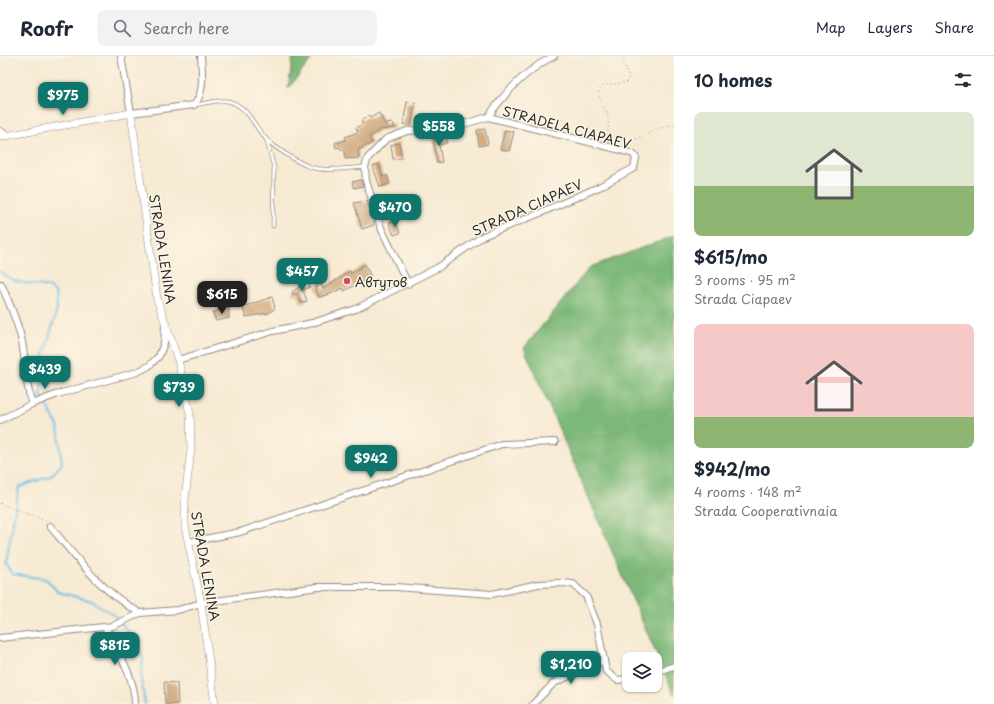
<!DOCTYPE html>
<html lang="en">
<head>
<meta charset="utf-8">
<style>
  :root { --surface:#fff; --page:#f2f2f3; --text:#1f2937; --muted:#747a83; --line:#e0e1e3; --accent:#0f766e }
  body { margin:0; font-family:"Playpen Sans",sans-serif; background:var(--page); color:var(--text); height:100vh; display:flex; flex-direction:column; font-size:15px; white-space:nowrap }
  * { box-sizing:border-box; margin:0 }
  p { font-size:13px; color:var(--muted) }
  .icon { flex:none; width:22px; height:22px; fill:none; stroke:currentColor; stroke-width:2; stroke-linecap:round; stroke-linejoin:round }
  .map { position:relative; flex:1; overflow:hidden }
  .details { display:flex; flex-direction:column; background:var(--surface); width:320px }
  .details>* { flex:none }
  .fabs { position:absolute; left:622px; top:596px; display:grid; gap:8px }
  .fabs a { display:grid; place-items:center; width:40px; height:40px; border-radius:8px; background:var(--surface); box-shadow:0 1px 3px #0004; font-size:20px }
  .price { position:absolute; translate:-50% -34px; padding:0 9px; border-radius:8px; background:var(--accent); color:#fff; font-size:13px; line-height:26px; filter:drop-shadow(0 1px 2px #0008) }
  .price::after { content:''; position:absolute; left:50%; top:24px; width:12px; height:9px; margin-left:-6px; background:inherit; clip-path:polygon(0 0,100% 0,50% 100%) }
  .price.on { background:#222; color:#fff }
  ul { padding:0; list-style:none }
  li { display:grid; align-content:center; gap:8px; height:212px; padding:0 20px }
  li span { display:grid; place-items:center; height:124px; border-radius:8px; color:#555 }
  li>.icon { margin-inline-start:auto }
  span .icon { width:72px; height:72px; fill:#fffc; stroke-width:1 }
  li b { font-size:17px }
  h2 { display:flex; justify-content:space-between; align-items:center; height:48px; padding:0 20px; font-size:17px }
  header { display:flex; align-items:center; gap:24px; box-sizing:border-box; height:56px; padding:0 20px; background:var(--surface); border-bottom:1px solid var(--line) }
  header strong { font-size:19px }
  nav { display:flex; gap:22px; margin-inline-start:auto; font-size:14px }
  .search { width:280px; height:36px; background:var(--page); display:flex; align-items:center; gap:10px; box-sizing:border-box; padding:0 14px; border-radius:8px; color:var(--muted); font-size:15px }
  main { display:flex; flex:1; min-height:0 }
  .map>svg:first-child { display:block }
  .forest { fill:#7bb877; stroke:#537251 }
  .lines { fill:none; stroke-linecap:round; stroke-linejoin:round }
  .stream { stroke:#6abde5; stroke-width:2 }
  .building { fill:#d0a97e }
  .service-casing { stroke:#918a7f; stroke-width:4.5 }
  .minor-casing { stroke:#918a7f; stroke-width:8 }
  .tertiary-casing { stroke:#918a7f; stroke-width:8 }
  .path { stroke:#918a7f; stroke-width:1; stroke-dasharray:1 3; stroke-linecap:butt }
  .service { stroke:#fff; stroke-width:3 }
  .minor { stroke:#fff; stroke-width:6 }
  .tertiary { stroke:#fff; stroke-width:7 }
  .poi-dot { fill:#d1495b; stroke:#fcf5e5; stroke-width:1.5 }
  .labels { text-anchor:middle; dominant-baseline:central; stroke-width:3; stroke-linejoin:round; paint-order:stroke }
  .street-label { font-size:13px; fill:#2b2b2b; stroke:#fcf5e5 }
  .poi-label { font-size:13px; fill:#2b2b2b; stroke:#fcf5e5; text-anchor:start }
</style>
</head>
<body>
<header>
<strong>Roofr</strong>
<div class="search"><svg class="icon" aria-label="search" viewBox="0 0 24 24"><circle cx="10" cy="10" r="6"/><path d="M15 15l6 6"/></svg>Search here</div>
<nav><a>Map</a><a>Layers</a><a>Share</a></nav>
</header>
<main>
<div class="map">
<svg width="674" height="648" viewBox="0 0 674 648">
  <rect width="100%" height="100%" fill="#fcf5e5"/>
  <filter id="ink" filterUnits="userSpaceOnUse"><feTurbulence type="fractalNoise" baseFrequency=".025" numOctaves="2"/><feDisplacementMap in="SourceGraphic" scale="8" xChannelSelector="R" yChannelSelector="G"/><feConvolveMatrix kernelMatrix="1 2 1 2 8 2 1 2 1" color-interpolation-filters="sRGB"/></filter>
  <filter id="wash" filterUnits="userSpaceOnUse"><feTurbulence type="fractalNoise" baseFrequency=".012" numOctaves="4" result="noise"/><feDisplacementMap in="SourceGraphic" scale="16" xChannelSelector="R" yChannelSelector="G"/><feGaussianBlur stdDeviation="0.9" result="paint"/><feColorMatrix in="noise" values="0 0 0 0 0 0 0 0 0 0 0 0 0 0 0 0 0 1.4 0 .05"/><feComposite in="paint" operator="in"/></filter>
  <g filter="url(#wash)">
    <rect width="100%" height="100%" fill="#f7ead3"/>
    <!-- forest -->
    <g class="forest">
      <polygon points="293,0 314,0 288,33"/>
      <polygon points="674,180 674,639 524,292 590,211"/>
    </g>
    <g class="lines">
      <!-- stream -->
      <polyline class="stream" points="0,216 14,225 49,231 56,237 57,254 42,306 41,339 58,370 62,408 51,420 19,431 6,508 12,518 46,523 58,536 92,545 114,559 129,576 143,602 141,623 145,648"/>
    </g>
    <g id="blocks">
      <!-- building -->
      <g class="building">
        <polygon points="407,46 415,47 411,70 403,68"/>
        <polygon points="379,57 385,68 393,67 395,72 380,74 369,81 372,87 358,94 359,102 345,103 345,94 341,94 340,91 336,92 335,87 346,84 345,81 358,76 356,72 363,68 361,65 368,60 370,62"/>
        <polygon points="485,73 488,88 479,90 477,74"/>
        <polygon points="505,74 514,76 509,95 500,93"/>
        <polygon points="446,79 447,87 439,89 442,106 437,107 433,82"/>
        <polygon points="399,87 402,102 393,103 391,89"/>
        <polygon points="379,108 383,121 387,119 390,128 380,131 373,110"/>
        <polygon points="361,124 363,130 354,132 352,126"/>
        <polygon points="367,145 374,169 362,173 354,147"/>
        <polygon points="396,145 401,160 396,162 392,155 383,158 381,151"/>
        <polygon points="396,165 400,177 394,179 389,167"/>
        <polygon points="365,208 371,221 344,235 343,232 330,238 319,241 315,231 321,228 323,233 350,215 351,218"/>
        <polygon points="308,225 310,231 303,234 307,245 301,247 297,237 293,239 292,236"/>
        <polygon points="272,241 275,252 269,257 245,261 243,251"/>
        <polygon points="229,252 229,262 216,265 213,256"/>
        <polygon points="164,626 177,627 178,648 165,648"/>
      </g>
    </g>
  </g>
  <g filter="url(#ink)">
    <use href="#blocks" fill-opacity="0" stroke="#918a7f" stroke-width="1"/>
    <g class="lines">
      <defs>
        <g id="service">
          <path d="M194 49C205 48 217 43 228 45 249 50 254 72 268 85 277 93 299 107 310 111 326 116 348 112 365 111"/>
          <polyline points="267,85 274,112 273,170"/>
        </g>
        <g id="minor">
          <path d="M121 0 131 57 194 49C205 37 202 16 201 0"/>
          <path d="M488 61C506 35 526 14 554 0"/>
          <polyline points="0,75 8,79"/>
          <path d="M1 228C9 246 18 266 22 286 26 307 25 328 32 348"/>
          <polyline points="178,304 273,275 312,267 356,253 439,211 483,180 540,157 599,131 634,112 636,102 633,98 617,93 488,61 450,72 407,75 386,83 368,102 365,111 366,125 381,172 408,228"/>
          <polyline points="0,364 32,348 58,338 137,316 149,310 159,300 164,287 165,270"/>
          <path d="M50 470C78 504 101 535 140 557"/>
          <polyline points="189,486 240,476 502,388 555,386"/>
          <path d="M105 571C117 594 135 621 135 648"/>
          <polyline points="0,582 113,570 140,557 178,554 201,547 318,531 395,531 492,538 538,528 562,527 573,528 586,540 597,568 606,615 617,624 629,623"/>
          <polyline points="655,616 674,610"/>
          <polyline points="533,648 554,627 604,604"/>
        </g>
        <polyline id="tertiary" points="0,81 131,57 157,243 178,304 190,358 191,393 185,443 185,470 201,547 215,648"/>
      </defs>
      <!-- service casing -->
      <use href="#service" class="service-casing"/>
      <!-- minor casing -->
      <use href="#minor" class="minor-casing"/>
      <!-- tertiary casing -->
      <use href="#tertiary" class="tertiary-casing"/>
      <!-- path -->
      <g class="path">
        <path d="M606 83C608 76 609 68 608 61 607 53 592 36 603 30 609 27 620 29 627 26L629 21 623 6V0"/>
        <polyline points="625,88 655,74 674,68"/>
        <path d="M561 385C600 383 648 382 674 348"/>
        <polyline points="0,447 8,451 43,463 46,465"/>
      </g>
      <!-- service -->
      <use href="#service" class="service"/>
      <!-- minor -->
      <use href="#minor" class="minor"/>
      <!-- tertiary -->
      <use href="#tertiary" class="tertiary"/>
    </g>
  </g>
  <!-- markers -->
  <circle class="poi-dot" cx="347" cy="225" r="4"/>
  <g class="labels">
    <!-- street labels -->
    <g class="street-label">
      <text transform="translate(567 71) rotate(15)">STRADELA CIAPAEV</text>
      <text transform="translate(527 151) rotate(-24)">STRADA CIAPAEV</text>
      <text transform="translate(163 193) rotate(81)">STRADA LENINA</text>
      <text transform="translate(206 510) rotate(80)">STRADA LENINA</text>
    </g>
    <!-- poi labels -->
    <g class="poi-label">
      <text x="355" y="225">Автутов</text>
    </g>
  </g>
</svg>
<div class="fabs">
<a><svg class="icon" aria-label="layers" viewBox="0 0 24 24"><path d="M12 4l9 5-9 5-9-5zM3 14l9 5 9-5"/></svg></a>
</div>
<b class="price" style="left:63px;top:60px">$975</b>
<b class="price" style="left:439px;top:91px">$558</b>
<b class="price" style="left:395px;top:172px">$470</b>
<b class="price" style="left:302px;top:236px">$457</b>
<b class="price on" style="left:222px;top:259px">$615</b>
<b class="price" style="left:45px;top:334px">$439</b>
<b class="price" style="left:179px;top:352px">$739</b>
<b class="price" style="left:371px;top:423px">$942</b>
<b class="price" style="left:115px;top:610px">$815</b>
<b class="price" style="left:571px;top:629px">$1,210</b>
</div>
<section class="details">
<h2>10 homes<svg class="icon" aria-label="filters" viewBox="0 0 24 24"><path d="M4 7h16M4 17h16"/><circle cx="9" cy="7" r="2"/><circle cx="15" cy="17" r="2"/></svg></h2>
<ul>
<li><span style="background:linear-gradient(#dfe7d0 60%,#8fb573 0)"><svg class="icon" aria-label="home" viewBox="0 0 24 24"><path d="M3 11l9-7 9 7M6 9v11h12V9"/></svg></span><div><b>$615/mo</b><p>3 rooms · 95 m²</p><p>Strada Ciapaev</p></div></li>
<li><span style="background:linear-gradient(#f6c9c9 75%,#8fb573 0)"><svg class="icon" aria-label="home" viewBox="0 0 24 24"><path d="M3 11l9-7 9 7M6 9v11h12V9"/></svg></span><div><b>$942/mo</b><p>4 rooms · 148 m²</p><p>Strada Cooperativnaia</p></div></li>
</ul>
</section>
</main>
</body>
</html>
